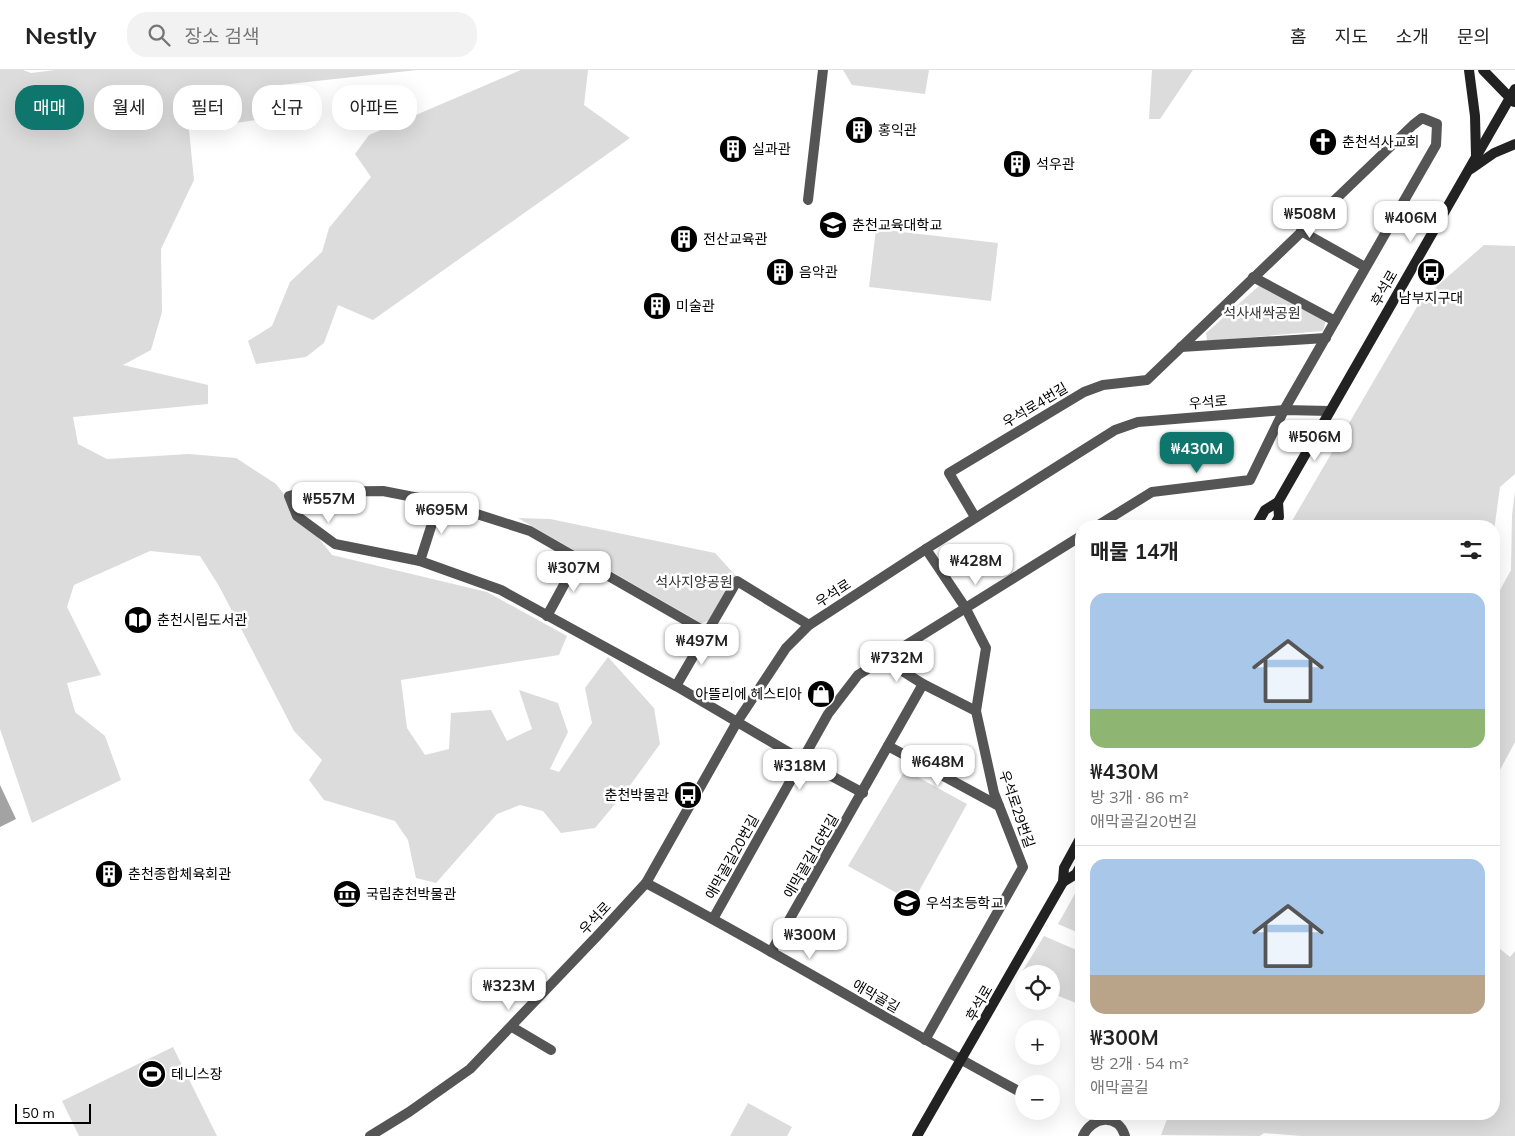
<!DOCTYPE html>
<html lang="ko">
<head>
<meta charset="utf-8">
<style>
  :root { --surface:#fff; --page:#f2f2f2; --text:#222; --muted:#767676; --line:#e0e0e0; --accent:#0f766e }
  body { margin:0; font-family:Mulish,"Noto Sans KR",sans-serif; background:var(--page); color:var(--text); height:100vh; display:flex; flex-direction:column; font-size:19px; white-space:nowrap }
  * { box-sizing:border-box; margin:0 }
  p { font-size:16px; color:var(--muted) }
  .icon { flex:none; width:28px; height:28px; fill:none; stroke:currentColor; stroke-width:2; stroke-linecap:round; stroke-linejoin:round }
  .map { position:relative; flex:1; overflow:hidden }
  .drawer { position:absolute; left:1075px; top:450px; width:425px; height:600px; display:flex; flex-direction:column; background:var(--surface); border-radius:20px; box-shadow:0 5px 20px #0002 }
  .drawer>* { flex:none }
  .hud { position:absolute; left:15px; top:15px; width:475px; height:45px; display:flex; gap:10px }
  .buttons { position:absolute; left:1015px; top:895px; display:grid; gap:10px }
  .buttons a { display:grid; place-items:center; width:45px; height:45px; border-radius:50%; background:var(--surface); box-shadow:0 5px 20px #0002; font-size:25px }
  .scale { position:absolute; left:15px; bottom:12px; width:76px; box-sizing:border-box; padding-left:5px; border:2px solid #000; border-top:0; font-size:14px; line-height:18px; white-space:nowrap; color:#000; -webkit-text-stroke:4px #fff; paint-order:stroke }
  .price { position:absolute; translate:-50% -42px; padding:0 11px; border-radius:10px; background:#fff; color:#222; font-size:16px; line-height:32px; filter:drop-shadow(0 1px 2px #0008) }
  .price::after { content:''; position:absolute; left:50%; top:30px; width:15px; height:11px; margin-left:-8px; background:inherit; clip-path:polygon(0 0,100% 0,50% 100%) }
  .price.current { background:var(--accent); color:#fff }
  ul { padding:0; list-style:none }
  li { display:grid; align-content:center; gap:10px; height:265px; padding:0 15px }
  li+li { border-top:1px solid var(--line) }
  li span { display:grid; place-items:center; height:155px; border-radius:15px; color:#555 }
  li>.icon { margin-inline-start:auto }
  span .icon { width:90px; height:90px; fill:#fffc; stroke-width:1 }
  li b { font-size:21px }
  h2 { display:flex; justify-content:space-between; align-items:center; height:60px; padding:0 15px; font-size:21px }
  .tag { padding:0 18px; border-radius:20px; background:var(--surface); box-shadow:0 5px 20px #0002; font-size:18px; line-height:45px }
  .tag.current { background:var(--accent); color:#fff }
  header { display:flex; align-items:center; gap:30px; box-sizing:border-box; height:70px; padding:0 25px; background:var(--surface); border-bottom:1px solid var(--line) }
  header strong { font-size:24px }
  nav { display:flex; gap:28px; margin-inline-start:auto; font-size:18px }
  .search { width:350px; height:45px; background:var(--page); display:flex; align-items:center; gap:12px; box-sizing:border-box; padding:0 18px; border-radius:20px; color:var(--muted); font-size:19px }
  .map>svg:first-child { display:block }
  .green { fill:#dcdcdc }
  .water { fill:#a3a3a3 }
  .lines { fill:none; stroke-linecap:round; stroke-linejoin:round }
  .street { stroke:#555; stroke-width:10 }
  .secondary { stroke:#222; stroke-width:10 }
  .labels { text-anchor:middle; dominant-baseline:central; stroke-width:5; stroke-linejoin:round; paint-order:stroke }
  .poi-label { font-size:14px; fill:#000; stroke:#fff; text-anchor:start }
  .street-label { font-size:14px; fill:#000; stroke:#fff }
  .park-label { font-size:14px; fill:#333; stroke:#fff }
</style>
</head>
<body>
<header>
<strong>Nestly</strong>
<div class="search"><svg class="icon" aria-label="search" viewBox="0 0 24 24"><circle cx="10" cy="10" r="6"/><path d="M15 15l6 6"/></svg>장소 검색</div>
<nav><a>홈</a><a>지도</a><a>소개</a><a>문의</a></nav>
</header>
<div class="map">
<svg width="1515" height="1066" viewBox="0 0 1515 1066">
  <rect width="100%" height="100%" fill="#fff"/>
  <!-- green -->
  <g class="green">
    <polygon points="0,0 23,0 31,3 55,0 417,0 271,16 276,47 189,60 194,110 161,179 162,242 151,280 123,295 208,315 208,334 73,347 78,374 107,389 189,384 236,388 276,414 332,485 487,522 567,566 559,585 401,610 407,658 425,685 449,679 451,643 491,640 507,671 532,659 519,620 558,633 568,662 550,699 559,702 592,653 585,618 608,587 654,638 660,674 626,721 595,758 561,763 543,741 520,735 497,744 436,813 416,808 408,770 395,751 324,730 309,710 322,690 294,661 219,516 200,486 150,481 74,515 67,537 101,605 67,613 75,642 105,666 121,710 32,753 0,659"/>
    <polygon points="521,0 588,0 584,35 630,68 373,250 338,235 324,273 306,287 256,294 248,271 272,256 290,212 322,182 329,158 371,107 355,84 369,65"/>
    <polygon points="843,0 929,0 925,24 852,15"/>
    <polygon points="1152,0 1193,0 1160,49 1149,49"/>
    <polygon points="876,159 998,173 991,231 869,217"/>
    <polygon points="1484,175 1515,176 1515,404 1500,417 1494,461 1494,456 1289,456 1421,230"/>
    <polygon points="1260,215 1326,250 1323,261 1207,271 1206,263"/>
    <polygon points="1515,421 1515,672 1494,711 1494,531 1511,500 1512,445"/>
    <polygon points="518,448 550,449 715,483 736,506 708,551 701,553"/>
    <polygon points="905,700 967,734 913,832 848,796"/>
    <polygon points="1081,813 1081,864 1058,854"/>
    <polygon points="1044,866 1081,882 1081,935 1051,923 1051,904 1024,904 1024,907 1020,905"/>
    <polygon points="1494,874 1510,887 1515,881 1515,1066 1301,1066 1264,1063 1260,1066 1161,1065 1169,1044 1494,1044"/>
    <polygon points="173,977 217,1066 79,1066 62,1031"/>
    <polygon points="748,1033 792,1057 787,1066 730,1066"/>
  </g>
  <!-- water -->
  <polygon class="water" points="0,715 16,749 0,757"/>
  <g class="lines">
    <!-- street -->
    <g class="street">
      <polyline points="808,130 823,0"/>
      <polyline points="1301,161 1365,197"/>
      <polyline points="1253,207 1335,251"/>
      <polyline points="1181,277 1326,268"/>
      <polyline points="975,447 949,403 1084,322 1103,315 1147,310 1413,55 1422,48 1437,54 1436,75 1284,340 1250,410 1152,422 1097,456"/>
      <polyline points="420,491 439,432"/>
      <polyline points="547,546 578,489"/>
      <polyline points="706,562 530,461 439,432 383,421 304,422 289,426 297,446 335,474 420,491 501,520 676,616 802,690 863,723"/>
      <polyline points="885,590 923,614 976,641"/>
      <polyline points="676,616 737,511 809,555"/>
      <polyline points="888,676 999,736"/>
      <path d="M646 813C773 880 897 956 1024 1024"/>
      <polyline points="713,849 828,644 858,605 1081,466"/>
      <polyline points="771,882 923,614"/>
      <polyline points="512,957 551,980"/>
      <polyline points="925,970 1023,797 994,723 976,641 986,578 965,537 926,479"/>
      <polyline points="370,1066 409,1042 470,999 599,864 646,813 737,652 786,578 809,555 926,479 1115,360 1138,352 1284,340 1330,341"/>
      <path d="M1083 1066C1092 1046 1118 1043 1125 1066"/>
    </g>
    <!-- secondary -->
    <g class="secondary">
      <polyline points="1469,0 1475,46 1476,86"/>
      <polyline points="1483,0 1514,32"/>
      <polyline points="1471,99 1494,83 1515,74"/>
      <polyline points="1256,456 1265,440 1278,432 1515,19"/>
      <polyline points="1274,456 1279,447 1278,432"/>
      <polyline points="1063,812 1076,804 1081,795"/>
      <polyline points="917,1066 1063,812 1064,798 1081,767"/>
    </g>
  </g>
  <!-- icons -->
  <defs>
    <symbol id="building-disc" viewBox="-11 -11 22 22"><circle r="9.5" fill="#000" stroke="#fff"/><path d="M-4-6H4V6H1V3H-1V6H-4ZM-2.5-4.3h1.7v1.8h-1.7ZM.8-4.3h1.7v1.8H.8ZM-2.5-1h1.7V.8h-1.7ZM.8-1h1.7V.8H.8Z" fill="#fff"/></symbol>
    <symbol id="church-disc" viewBox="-11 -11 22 22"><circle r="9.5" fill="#000" stroke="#fff"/><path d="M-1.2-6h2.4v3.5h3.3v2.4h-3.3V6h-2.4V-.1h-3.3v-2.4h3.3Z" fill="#fff"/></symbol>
    <symbol id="university-disc" viewBox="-11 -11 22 22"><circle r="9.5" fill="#000" stroke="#fff"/><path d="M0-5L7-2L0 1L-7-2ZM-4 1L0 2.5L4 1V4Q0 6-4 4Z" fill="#fff"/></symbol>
    <symbol id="bus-disc" viewBox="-11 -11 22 22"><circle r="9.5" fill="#000" stroke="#fff"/><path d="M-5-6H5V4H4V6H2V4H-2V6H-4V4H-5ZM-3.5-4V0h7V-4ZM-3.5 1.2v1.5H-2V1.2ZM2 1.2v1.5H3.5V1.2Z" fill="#fff"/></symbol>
    <symbol id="library-disc" viewBox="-11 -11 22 22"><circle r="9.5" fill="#000" stroke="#fff"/><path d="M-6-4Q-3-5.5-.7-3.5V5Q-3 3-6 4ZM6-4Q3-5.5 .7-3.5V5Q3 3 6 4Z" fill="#fff"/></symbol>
    <symbol id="shop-disc" viewBox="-11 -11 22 22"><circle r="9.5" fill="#000" stroke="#fff"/><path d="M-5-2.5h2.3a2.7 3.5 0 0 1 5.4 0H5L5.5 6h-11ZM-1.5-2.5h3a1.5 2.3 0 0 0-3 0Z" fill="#fff"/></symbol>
    <symbol id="museum-disc" viewBox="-11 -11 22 22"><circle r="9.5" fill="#000" stroke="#fff"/><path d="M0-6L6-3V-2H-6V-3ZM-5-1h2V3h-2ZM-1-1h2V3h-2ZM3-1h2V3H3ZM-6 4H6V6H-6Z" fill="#fff"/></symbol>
    <symbol id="school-disc" viewBox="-11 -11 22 22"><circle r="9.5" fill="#000" stroke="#fff"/><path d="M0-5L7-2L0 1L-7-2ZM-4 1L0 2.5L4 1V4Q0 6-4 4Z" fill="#fff"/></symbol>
    <symbol id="stadium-disc" viewBox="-11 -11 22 22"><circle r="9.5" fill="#000" stroke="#fff"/><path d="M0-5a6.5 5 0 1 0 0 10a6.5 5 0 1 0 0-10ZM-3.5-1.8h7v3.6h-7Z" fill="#fff"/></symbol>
  </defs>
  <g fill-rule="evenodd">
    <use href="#building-disc" x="843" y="44" width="32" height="32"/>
    <use href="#church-disc" x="1307" y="56" width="32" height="32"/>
    <use href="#building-disc" x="717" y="63" width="32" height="32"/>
    <use href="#building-disc" x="1001" y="78" width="32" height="32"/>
    <use href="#university-disc" x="817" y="139" width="32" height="32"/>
    <use href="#building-disc" x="668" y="153" width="32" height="32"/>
    <use href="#building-disc" x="764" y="186" width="32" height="32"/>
    <use href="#bus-disc" x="1415" y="186" width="32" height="32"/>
    <use href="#building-disc" x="641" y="220" width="32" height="32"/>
    <use href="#library-disc" x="122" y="534" width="32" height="32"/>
    <use href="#shop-disc" x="805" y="608" width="32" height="32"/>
    <use href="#bus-disc" x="672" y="709" width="32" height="32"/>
    <use href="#building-disc" x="93" y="788" width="32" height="32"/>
    <use href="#museum-disc" x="331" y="808" width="32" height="32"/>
    <use href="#school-disc" x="891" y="817" width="32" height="32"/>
    <use href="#stadium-disc" x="136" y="988" width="32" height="32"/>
  </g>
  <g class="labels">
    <!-- poi labels -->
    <g class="poi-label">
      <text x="878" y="60">홍익관</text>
      <text x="1342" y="72">춘천석사교회</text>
      <text x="752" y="79">실과관</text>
      <text x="1036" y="94">석우관</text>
      <text x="852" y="155">춘천교육대학교</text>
      <text x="703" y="169">전산교육관</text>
      <text x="799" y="202">음악관</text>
      <text x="1431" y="228" text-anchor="middle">남부지구대</text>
      <text x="676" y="236">미술관</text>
      <text x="157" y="550">춘천시립도서관</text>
      <text x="802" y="624" text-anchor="end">아뜰리에 헤스티아</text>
      <text x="669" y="725" text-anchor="end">춘천박물관</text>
      <text x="128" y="804">춘천종합체육회관</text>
      <text x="366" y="824">국립춘천박물관</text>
      <text x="926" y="833">우석초등학교</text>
      <text x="171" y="1004">테니스장</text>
    </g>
    <!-- street labels -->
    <g class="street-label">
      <text transform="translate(1384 218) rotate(-60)">후석로</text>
      <text transform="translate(1208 332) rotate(-5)">우석로</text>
      <text transform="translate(1035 335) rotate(-31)">우석로4번길</text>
      <text transform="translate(833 523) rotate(-33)">우석로</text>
      <text transform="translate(1017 739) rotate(71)">우석로29번길</text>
      <text transform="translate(811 786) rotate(-60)">애막골길16번길</text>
      <text transform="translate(732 787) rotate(-61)">애막골길20번길</text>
      <text transform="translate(595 848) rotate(-47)">우석로</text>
      <text transform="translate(876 926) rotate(30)">애막골길</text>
      <text transform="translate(979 933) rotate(-60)">후석로</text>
    </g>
    <!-- park labels -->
    <g class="park-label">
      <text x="1262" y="243">석사새싹공원</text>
      <text x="694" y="512">석사지양공원</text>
    </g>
  </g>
</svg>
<div class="buttons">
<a><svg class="icon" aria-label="locate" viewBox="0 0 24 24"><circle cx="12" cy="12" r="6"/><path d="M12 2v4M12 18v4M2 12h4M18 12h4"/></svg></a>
<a>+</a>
<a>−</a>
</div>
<div class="scale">50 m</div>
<b class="price" style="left:1310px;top:169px">₩508M</b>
<b class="price" style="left:1411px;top:173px">₩406M</b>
<b class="price" style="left:1315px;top:392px">₩506M</b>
<b class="price current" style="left:1197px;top:404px">₩430M</b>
<b class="price" style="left:329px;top:454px">₩557M</b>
<b class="price" style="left:442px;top:465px">₩695M</b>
<b class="price" style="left:976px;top:516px">₩428M</b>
<b class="price" style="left:574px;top:523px">₩307M</b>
<b class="price" style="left:702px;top:596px">₩497M</b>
<b class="price" style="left:897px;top:613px">₩732M</b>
<b class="price" style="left:938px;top:717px">₩648M</b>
<b class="price" style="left:800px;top:721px">₩318M</b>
<b class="price" style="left:810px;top:890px">₩300M</b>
<b class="price" style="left:509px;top:941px">₩323M</b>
<div class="hud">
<a class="tag current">매매</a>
<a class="tag">월세</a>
<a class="tag">필터</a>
<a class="tag">신규</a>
<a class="tag">아파트</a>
</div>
<section class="drawer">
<h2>매물 14개<svg class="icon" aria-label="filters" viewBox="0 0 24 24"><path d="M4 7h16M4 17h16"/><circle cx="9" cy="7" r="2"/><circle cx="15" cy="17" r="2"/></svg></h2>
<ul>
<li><span style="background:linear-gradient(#a9c7e8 75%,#8fb573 0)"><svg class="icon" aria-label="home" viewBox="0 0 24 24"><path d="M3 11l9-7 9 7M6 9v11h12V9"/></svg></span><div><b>₩430M</b><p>방 3개 · 86 m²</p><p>애막골길20번길</p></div></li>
<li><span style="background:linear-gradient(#a9c7e8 75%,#b9a48a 0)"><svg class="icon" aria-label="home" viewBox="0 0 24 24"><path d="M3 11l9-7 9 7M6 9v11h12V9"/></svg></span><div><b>₩300M</b><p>방 2개 · 54 m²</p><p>애막골길</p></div></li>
</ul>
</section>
</div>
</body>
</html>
